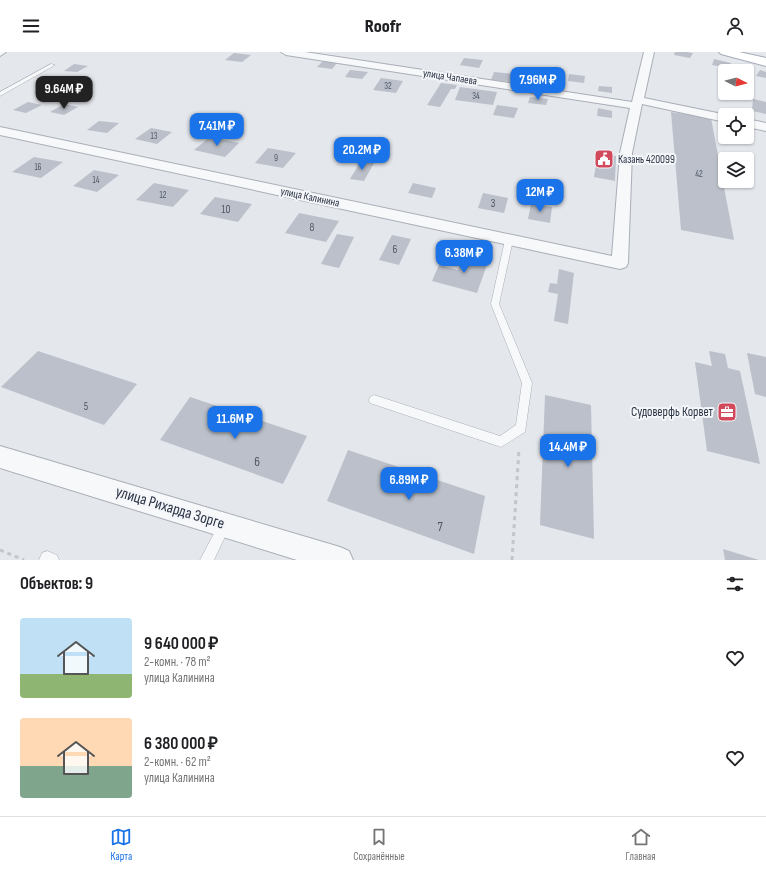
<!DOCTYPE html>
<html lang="ru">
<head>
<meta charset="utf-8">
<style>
  :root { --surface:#fff; --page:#f2f2f2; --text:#202124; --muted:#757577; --line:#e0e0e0; --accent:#1a73e8 }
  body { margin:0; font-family:"Sofia Sans Condensed",sans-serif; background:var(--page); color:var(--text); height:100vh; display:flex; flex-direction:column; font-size:15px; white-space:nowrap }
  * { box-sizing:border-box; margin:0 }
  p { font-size:13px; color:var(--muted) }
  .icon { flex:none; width:22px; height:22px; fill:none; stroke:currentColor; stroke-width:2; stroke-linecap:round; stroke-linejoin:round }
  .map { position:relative; height:508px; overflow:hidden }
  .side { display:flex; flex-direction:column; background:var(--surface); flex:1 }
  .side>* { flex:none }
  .needle { width:26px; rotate:96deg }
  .controls { position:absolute; left:718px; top:12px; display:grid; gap:8px }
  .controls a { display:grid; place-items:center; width:36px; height:36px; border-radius:4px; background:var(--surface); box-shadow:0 1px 3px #0004; font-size:20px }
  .price { position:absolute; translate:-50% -34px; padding:0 9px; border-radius:8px; background:var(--accent); color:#fff; font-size:13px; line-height:26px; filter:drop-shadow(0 1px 2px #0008) }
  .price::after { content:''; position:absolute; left:50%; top:24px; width:12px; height:9px; margin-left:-6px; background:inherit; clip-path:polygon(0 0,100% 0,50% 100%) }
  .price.active { background:#222; color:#fff }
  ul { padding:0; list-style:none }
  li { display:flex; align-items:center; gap:12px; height:100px; padding:0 20px }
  li span { display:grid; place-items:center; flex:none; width:112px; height:80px; border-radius:4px; color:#555 }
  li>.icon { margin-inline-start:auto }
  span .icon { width:48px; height:48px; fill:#fffc; stroke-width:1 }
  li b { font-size:17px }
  h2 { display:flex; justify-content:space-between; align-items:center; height:48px; padding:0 20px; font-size:17px }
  header { display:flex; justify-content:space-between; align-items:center; height:52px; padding:0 20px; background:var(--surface); font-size:18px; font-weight:800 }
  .tab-bar { display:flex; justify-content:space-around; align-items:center; height:56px; border-top:1px solid var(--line); background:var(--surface); font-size:11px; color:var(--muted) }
  .tab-bar a { display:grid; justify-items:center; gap:2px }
  .tab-bar .active { color:var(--accent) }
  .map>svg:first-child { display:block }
  .building { fill:#bbc0ca }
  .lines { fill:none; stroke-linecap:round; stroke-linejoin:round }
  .lane-casing { stroke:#a9aeb7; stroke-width:1 }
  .street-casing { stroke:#a9aeb7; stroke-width:2 }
  .primary-casing { stroke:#a3abb8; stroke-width:2 }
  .path { stroke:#c2c5cb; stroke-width:3; stroke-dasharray:4 4; stroke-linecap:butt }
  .lane { fill:#f7f8fa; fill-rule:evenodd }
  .street { fill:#f7f8fa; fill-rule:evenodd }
  .primary { fill:#fff; fill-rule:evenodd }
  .labels { text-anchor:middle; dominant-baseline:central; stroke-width:4; stroke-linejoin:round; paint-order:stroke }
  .far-number-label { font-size:9px; fill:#4f5766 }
  .far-street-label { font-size:11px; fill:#2b3445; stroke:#f4f6f9 }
  .far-poi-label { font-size:11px; fill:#2b3445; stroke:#f4f6f9; text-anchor:start }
  .number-label { font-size:11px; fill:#4f5766 }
  .poi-label { font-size:13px; fill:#2b3445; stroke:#f4f6f9; text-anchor:end }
  .near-number-label { font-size:13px; fill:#4f5766 }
  .near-street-label { font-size:16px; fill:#2b3445; stroke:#f4f6f9 }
</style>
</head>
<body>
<header><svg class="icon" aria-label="menu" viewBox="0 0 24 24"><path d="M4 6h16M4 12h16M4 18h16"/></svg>Roofr<svg class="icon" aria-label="person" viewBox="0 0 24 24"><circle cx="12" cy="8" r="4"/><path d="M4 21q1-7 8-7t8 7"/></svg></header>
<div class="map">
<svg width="766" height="508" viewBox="0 0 766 508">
  <rect width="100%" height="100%" fill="#e4e7ec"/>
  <!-- building -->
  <g class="building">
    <polygon points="675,0 687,0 693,1 690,6 674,3"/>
    <polygon points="234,1 251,3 242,10 225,8"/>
    <polygon points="464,6 483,8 479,16 460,13"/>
    <polygon points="714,7 731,11 729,16 712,13"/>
    <polygon points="323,9 337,11 332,17 317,15"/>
    <polygon points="74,12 88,14 77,20 64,19"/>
    <polygon points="531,16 548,18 546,26 528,24"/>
    <polygon points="350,18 368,20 362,27 345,25"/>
    <polygon points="760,18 766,20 766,26 756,24"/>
    <polygon points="494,20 514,22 511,30 491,28"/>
    <polygon points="569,22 585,24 584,31 568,29"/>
    <polygon points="52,24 66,25 55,33 41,31"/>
    <polygon points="381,26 403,29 396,41 373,38"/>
    <polygon points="441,31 457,33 455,37 451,37 440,55 427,53"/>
    <polygon points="599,34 612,35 612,41 598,39"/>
    <polygon points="460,35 497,40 493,53 455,48"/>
    <polygon points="530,45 548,47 546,53 528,51"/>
    <polygon points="753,47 766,50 766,62 752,59"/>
    <polygon points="28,50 42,53 26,61 13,58"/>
    <polygon points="64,52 78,55 64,63 50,60"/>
    <polygon points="497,53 518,56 514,66 493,63"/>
    <polygon points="598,56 612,59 612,66 597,64"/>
    <polygon points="671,60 711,66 734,188 681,178"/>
    <polygon points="99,69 119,71 107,81 87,78"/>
    <polygon points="151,76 172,80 157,92 135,87"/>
    <polygon points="210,85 239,91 225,105 194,98"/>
    <polygon points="268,96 296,101 283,116 255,111"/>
    <polygon points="598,101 616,104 615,129 594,125"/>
    <polygon points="34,105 63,110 41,126 12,120"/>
    <polygon points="361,109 374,111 364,129 350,127"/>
    <polygon points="94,118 119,123 97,140 73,134"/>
    <polygon points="154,131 189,138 173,155 136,148"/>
    <polygon points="413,131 436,136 432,146 408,141"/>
    <polygon points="483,141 508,146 504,161 478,156"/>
    <polygon points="215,145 252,152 238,170 200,162"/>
    <polygon points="531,152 552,155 550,171 528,167"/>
    <polygon points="299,161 339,169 326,190 285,181"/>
    <polygon points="337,182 354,185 339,216 321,212"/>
    <polygon points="392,183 411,187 399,213 379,208"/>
    <polygon points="465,201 489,207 477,241 432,229 439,213 458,218"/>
    <polygon points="559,217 574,221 568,272 554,269 558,242 548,240 550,231 557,232"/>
    <polygon points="38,299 137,332 104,373 1,335"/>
    <polygon points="709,299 725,302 728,316 740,319 760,412 707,399 695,310 712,314"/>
    <polygon points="747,301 766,305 766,345 755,342"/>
    <polygon points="545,343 591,353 594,487 540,473"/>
    <polygon points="190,345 307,384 283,432 160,388"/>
    <polygon points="348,398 485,444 474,502 327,449"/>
    <polygon points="723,497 759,508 725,508"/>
  </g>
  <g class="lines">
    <defs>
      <g id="lane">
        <polygon points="51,12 55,13 0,44 0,40"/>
        <polygon points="509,185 513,188 499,252 532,331 525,380 501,395 370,351 369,348 370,345 374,343 500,384 516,373 522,331 491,252 505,188"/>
        <polygon points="224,468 228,470 230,474 214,508 200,508 220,470"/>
        <polygon points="47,499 57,503 59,508 39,508 42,501"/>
      </g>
      <g id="street">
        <polygon points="0,0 6,0 0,4"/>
        <polygon points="281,0 305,0 632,50 644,0 654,0 644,46 727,63 725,63 725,70 642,52 632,101 628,211 626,215 620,217 0,83 0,75 612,204 620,101 630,56 286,3"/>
        <polygon points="747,67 766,71 766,79 747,75"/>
        <polygon points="0,394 340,495 349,499 353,508 297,508 0,416"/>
      </g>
      <polygon id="primary" points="719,0 739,0 766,6 766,14 721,2"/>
    </defs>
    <!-- lane casing -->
    <use href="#lane" class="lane-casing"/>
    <!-- street casing -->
    <use href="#street" class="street-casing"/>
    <!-- primary casing -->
    <use href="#primary" class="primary-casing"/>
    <!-- path -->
    <g class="path">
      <polyline points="0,498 24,508"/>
      <polyline points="512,508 519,397"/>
    </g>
    <!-- lane -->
    <use href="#lane" class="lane"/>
    <!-- street -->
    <use href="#street" class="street"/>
    <!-- primary -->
    <use href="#primary" class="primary"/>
  </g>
  <!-- icons -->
  <defs>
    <symbol id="civic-square" viewBox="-11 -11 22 22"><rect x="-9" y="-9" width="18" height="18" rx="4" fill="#d1495b" stroke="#f4f6f9"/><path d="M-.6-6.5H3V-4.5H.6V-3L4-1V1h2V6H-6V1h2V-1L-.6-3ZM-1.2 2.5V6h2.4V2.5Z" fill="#fff"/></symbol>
    <symbol id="office-square" viewBox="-11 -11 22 22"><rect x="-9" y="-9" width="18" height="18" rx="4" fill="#d1495b" stroke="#f4f6f9"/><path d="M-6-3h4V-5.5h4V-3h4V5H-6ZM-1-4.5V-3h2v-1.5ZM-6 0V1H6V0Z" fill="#fff"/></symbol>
  </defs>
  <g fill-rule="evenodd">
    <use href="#civic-square" x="593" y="96" width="22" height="22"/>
    <use href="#office-square" x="716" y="349" width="22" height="22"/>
  </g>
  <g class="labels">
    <!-- far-number labels -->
    <g class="far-number-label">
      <text x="388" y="34">32</text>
      <text x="476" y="44">34</text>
      <text x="154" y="84">13</text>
      <text x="276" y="106">9</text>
      <text x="38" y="115">16</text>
      <text x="699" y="122">42</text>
      <text x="96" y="128">14</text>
      <text x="163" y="143">12</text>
    </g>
    <!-- far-street labels -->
    <g class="far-street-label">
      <text transform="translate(450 25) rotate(9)">улица Чапаева</text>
      <text transform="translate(310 145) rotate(12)">улица Калинина</text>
    </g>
    <!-- far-poi labels -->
    <g class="far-poi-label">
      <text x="618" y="107">Казань 420099</text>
    </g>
    <!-- number labels -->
    <g class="number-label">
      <text x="493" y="151">3</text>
      <text x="226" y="157">10</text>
      <text x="312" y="175">8</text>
      <text x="395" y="197">6</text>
      <text x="86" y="354">5</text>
    </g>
    <!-- poi labels -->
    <g class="poi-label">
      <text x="713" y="360">Судоверфь Корвет</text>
    </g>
    <!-- near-number labels -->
    <g class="near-number-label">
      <text x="257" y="410">6</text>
      <text x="440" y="475">7</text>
    </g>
    <!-- near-street labels -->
    <g class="near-street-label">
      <text transform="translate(170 456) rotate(17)">улица Рихарда Зорге</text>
    </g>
  </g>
</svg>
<div class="controls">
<a><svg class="needle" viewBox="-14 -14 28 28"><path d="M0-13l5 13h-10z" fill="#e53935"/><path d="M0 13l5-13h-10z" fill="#757577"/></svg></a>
<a><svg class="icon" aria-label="locate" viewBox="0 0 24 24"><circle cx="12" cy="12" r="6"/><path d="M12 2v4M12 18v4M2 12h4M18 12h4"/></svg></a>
<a><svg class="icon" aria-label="layers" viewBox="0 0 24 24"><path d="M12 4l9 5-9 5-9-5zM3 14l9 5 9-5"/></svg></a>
</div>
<b class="price" style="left:538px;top:49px">7.96M ₽</b>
<b class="price active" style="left:64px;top:58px">9.64M ₽</b>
<b class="price" style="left:217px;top:95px">7.41M ₽</b>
<b class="price" style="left:362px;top:119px">20.2M ₽</b>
<b class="price" style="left:540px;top:161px">12M ₽</b>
<b class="price" style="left:464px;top:222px">6.38M ₽</b>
<b class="price" style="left:235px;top:388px">11.6M ₽</b>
<b class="price" style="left:568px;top:416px">14.4M ₽</b>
<b class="price" style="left:409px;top:449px">6.89M ₽</b>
</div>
<section class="side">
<h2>Объектов: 9<svg class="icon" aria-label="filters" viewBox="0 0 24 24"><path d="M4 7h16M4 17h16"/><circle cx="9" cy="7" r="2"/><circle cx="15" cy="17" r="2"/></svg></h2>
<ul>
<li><span style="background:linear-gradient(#bfe0f5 70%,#8fb573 0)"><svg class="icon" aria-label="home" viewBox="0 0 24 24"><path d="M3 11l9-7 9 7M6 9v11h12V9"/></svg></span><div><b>9 640 000 ₽</b><p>2-комн. · 78 m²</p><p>улица Калинина</p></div><svg class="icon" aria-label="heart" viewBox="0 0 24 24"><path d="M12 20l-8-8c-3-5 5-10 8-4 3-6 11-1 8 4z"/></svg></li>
<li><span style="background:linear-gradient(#ffd9b3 60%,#7fa58c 0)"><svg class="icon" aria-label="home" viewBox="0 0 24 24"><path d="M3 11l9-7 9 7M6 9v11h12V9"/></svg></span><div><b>6 380 000 ₽</b><p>2-комн. · 62 m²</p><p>улица Калинина</p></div><svg class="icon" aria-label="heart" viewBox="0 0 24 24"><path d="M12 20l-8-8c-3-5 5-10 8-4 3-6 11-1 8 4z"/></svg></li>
</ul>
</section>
<nav class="tab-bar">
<a class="active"><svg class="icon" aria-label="map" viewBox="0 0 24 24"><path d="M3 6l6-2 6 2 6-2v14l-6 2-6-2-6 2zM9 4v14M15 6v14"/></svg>Карта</a>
<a><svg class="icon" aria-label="saved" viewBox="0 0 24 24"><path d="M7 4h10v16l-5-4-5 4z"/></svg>Сохранённые</a>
<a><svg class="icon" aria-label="home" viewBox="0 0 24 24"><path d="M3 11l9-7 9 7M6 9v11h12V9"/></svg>Главная</a>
</nav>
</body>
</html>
